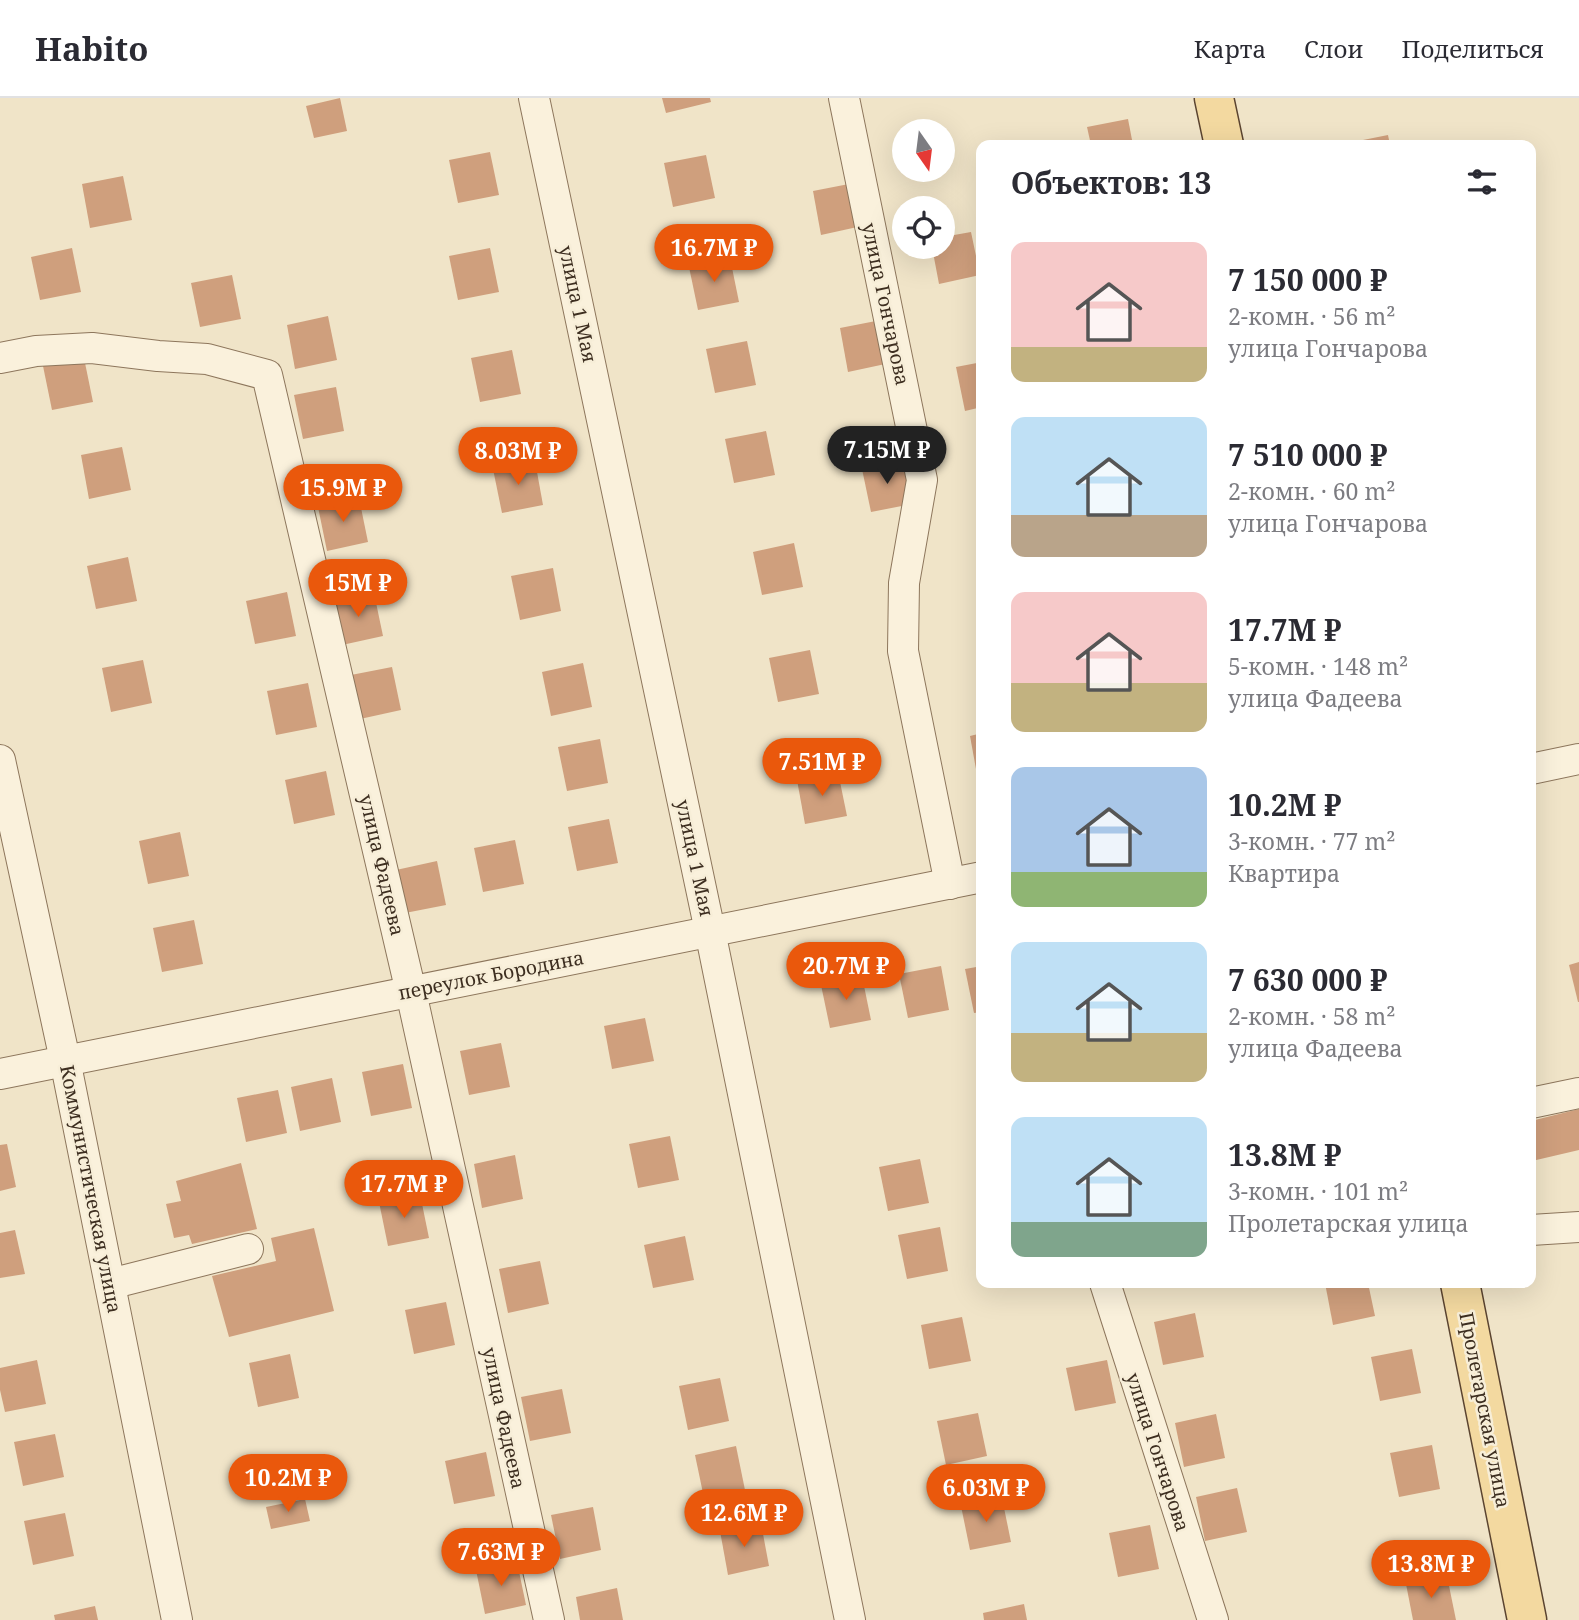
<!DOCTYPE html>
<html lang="ru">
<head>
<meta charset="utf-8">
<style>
  :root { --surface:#fff; --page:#f2f2f3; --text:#2b2b33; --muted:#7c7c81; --line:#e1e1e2; --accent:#ea580c }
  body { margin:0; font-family:"Noto Serif",serif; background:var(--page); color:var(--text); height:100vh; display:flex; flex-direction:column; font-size:26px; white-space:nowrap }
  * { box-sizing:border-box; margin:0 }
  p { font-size:23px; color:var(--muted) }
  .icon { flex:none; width:38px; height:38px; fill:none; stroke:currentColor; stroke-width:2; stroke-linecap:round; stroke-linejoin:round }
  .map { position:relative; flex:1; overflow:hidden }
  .side { position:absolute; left:976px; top:42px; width:560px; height:1148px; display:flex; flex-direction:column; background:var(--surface); border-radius:14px; box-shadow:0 7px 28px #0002 }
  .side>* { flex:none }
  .needle { width:46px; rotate:166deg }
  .buttons { position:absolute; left:892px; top:21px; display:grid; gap:14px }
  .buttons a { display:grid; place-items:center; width:63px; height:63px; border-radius:50%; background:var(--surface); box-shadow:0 7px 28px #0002; font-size:35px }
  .price { position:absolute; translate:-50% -60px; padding:0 16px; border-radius:24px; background:var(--accent); color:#fff; font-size:23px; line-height:46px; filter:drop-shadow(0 2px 4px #0008) }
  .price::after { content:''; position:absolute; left:50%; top:42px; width:21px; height:16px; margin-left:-10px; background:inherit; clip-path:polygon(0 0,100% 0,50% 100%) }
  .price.current { background:#222; color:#fff }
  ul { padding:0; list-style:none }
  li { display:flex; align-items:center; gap:21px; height:175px; padding:0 35px }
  li span { display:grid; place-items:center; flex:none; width:196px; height:140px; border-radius:14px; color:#555 }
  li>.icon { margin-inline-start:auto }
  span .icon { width:84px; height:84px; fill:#fffc; stroke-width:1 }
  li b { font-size:30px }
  h2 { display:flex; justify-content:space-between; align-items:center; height:84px; padding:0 35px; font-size:30px }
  header { display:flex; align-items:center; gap:42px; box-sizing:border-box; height:98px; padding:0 35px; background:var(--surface); border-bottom:2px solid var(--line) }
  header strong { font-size:33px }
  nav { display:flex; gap:38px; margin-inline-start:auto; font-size:24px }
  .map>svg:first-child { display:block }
  .building { fill:#cf9f7d }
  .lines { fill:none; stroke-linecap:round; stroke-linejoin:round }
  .minor-casing { stroke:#8d765c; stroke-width:32 }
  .major-casing { stroke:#5b4430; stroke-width:41 }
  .minor { stroke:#faf1dc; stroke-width:30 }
  .major { stroke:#f3d9a0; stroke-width:38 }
  .labels { text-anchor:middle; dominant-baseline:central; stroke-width:5; stroke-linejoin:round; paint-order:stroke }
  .street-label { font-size:19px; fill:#3d2e20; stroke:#f7eed8 }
</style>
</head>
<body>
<header>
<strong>Habito</strong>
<nav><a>Карта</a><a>Слои</a><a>Поделиться</a></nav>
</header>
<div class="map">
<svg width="1579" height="1522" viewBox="0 0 1579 1522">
  <rect width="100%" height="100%" fill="#f0e4c8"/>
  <!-- building -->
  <g class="building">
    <polygon points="340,0 347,33 314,40 306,8"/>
    <polygon points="662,0 710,0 711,4 666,15"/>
    <polygon points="1128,21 1133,47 1091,47 1087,29"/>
    <polygon points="1388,37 1390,47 1343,47 1343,46"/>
    <polygon points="490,54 499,97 458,105 449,62"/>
    <polygon points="706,57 715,100 673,109 664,65"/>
    <polygon points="123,78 132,122 90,130 82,86"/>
    <polygon points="854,85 862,128 821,137 813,93"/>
    <polygon points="971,134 980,177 939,186 932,149 943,149 943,139"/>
    <polygon points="72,150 81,194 40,202 31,159"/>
    <polygon points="490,150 499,194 458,202 449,158"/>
    <polygon points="730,160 739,204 698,212 689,169"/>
    <polygon points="232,177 241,221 200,229 191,185"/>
    <polygon points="328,218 337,262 295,271 287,227"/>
    <polygon points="881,222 890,265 848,274 840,230"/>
    <polygon points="747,243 756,287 715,295 706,251"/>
    <polygon points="512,252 521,296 480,304 471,260"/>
    <polygon points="84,260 93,304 52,312 43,268"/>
    <polygon points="982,264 982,309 965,313 956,269"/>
    <polygon points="336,289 344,333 303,341 294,297"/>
    <polygon points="766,333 775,377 734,385 725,341"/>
    <polygon points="122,349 131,392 89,401 81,357"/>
    <polygon points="903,362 912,406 871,414 862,371"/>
    <polygon points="535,363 543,407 502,415 493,371"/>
    <polygon points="359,400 368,444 327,453 318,409"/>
    <polygon points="794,445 803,489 762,497 753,454"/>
    <polygon points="128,459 137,503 96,511 87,468"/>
    <polygon points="553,470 561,513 520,522 511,478"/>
    <polygon points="287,494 296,538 255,546 246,503"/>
    <polygon points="374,495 383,538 342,547 333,503"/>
    <polygon points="810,552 819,596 778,604 769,560"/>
    <polygon points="143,562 152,605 111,614 102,570"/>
    <polygon points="583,565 592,609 551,618 542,574"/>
    <polygon points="392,569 401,612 360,621 351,577"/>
    <polygon points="308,585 317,629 276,637 267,593"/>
    <polygon points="982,635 982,681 978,682 970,638"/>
    <polygon points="600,641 608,685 567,693 558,649"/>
    <polygon points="326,673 335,717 294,726 285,682"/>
    <polygon points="838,674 847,718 805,726 797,682"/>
    <polygon points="609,721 618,765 577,773 568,729"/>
    <polygon points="180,734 189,778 148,786 139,743"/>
    <polygon points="515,742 524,786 483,794 474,750"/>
    <polygon points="437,763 446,807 405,815 396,772"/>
    <polygon points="194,822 203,866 162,874 153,830"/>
    <polygon points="1579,864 1579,904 1578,904 1569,867"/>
    <polygon points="941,868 949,912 908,920 899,876"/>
    <polygon points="982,868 982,914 974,915 965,871"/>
    <polygon points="862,878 871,922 830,930 821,887"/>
    <polygon points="645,920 654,963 612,971 604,928"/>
    <polygon points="501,945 510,989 469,997 460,953"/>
    <polygon points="403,966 412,1010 371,1018 362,974"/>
    <polygon points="332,980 341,1024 300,1033 291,989"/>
    <polygon points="278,992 287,1035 246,1044 237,1000"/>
    <polygon points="1579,1011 1579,1052 1532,1063 1531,1023"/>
    <polygon points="670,1038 679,1082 638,1090 629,1046"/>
    <polygon points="7,1046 16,1089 0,1093 0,1047"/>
    <polygon points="515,1057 523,1101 482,1110 474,1066"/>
    <polygon points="920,1061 929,1105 888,1113 879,1069"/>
    <polygon points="241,1065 257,1131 192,1146 189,1137 174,1140 166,1106 181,1103 176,1083"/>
    <polygon points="420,1096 429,1140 388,1148 379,1104"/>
    <polygon points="940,1129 948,1173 907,1181 898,1137"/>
    <polygon points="314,1130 334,1213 229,1239 212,1178 276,1163 271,1140"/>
    <polygon points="15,1132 25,1176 0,1180 0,1135"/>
    <polygon points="685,1138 694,1182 653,1190 644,1147"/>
    <polygon points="540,1163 549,1206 508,1215 499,1171"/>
    <polygon points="1325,1185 1368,1185 1375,1218 1333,1227"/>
    <polygon points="446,1204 455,1247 414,1256 405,1212"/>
    <polygon points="1195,1215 1204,1259 1163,1267 1154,1224"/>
    <polygon points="962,1219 971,1263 929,1271 921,1227"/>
    <polygon points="1412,1251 1421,1295 1380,1303 1371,1259"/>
    <polygon points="290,1256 299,1300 258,1309 249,1265"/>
    <polygon points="37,1262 46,1306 5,1314 0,1292 0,1270"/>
    <polygon points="1107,1262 1116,1305 1075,1313 1066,1270"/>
    <polygon points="720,1280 729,1323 688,1332 679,1288"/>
    <polygon points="562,1291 571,1335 530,1343 521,1299"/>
    <polygon points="978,1315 987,1358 946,1367 937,1323"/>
    <polygon points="1216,1316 1225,1360 1184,1369 1175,1325"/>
    <polygon points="55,1336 64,1379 23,1388 14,1344"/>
    <polygon points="1432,1347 1440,1391 1399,1399 1390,1355"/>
    <polygon points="736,1348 745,1392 704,1400 695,1357"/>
    <polygon points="486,1354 495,1398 454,1406 445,1363"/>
    <polygon points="1237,1390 1247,1434 1205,1443 1196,1399"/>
    <polygon points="1002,1400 1011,1444 970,1452 961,1408"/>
    <polygon points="305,1401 310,1423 271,1431 266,1409"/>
    <polygon points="593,1409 601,1452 560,1461 551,1417"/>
    <polygon points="65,1415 74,1458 33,1467 24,1423"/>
    <polygon points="761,1425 769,1468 728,1477 720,1433"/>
    <polygon points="1150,1427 1159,1471 1118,1479 1109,1435"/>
    <polygon points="517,1464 526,1507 485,1516 476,1472"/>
    <polygon points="1447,1478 1456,1522 1413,1522 1406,1486"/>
    <polygon points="617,1490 623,1522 580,1522 576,1499"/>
    <polygon points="1024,1506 1027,1522 984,1522 983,1515"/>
    <polygon points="95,1508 98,1522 55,1522 54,1517"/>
  </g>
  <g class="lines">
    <defs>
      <g id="minor">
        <polyline points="534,0 710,833 850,1522"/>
        <polyline points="844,0 922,382 904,485 903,553 950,786"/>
        <polyline points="0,260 36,253 92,250 158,258 207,261 267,277 411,894 549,1522"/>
        <polyline points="0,662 65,962 177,1522"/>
        <polyline points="1531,671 1579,661"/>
        <polyline points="0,976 982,779"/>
        <polyline points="1531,1005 1579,995"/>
        <polyline points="1531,1132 1579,1129"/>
        <polyline points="1105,1185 1213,1522"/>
        <polyline points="110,1186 248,1151"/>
      </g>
      <g id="major">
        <polyline points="1214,0 1224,47"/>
        <polyline points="1460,1185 1527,1522"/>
      </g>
    </defs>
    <!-- minor casing -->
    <use href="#minor" class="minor-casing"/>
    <!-- major casing -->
    <use href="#major" class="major-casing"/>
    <!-- minor -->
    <use href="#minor" class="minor"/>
    <!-- major -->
    <use href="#major" class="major"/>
  </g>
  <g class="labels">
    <!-- street labels -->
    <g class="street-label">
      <text transform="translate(578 206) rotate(78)">улица 1 Мая</text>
      <text transform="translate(886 206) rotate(78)">улица Гончарова</text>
      <text transform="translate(695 760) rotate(78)">улица 1 Мая</text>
      <text transform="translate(382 767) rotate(77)">улица Фадеева</text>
      <text transform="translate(491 877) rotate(-11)">переулок Бородина</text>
      <text transform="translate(91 1091) rotate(79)">Коммунистическая улица</text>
      <text transform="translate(1485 1312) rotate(79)">Пролетарская улица</text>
      <text transform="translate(504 1320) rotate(78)">улица Фадеева</text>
      <text transform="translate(1158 1354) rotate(72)">улица Гончарова</text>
    </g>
  </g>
</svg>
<div class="buttons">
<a><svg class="needle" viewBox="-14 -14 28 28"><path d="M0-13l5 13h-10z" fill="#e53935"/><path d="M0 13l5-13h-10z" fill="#7c7c81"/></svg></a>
<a><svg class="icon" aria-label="locate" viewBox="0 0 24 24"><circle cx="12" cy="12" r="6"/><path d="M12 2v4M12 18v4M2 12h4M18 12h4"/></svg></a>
</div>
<b class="price" style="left:714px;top:186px">16.7M ₽</b>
<b class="price current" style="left:887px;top:388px">7.15M ₽</b>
<b class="price" style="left:518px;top:389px">8.03M ₽</b>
<b class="price" style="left:343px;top:426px">15.9M ₽</b>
<b class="price" style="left:358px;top:521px">15M ₽</b>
<b class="price" style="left:822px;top:700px">7.51M ₽</b>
<b class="price" style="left:846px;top:904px">20.7M ₽</b>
<b class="price" style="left:404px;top:1122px">17.7M ₽</b>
<b class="price" style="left:288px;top:1416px">10.2M ₽</b>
<b class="price" style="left:986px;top:1426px">6.03M ₽</b>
<b class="price" style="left:744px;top:1451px">12.6M ₽</b>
<b class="price" style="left:501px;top:1490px">7.63M ₽</b>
<b class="price" style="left:1431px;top:1502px">13.8M ₽</b>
<section class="side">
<h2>Объектов: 13<svg class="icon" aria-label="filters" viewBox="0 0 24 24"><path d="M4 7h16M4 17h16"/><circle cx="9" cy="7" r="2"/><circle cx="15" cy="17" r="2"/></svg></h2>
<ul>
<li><span style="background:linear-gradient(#f6c9c9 75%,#c2b280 0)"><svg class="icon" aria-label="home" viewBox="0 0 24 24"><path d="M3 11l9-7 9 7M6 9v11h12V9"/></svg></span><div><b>7 150 000 ₽</b><p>2-комн. · 56 m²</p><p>улица Гончарова</p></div></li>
<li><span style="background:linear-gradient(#bfe0f5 70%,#b9a48a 0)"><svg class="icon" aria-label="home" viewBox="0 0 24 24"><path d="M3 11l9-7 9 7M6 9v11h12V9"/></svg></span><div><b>7 510 000 ₽</b><p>2-комн. · 60 m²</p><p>улица Гончарова</p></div></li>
<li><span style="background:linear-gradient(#f6c9c9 65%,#c2b280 0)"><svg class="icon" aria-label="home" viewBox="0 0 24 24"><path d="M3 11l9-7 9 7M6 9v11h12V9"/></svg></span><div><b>17.7M ₽</b><p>5-комн. · 148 m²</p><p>улица Фадеева</p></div></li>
<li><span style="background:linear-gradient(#a9c7e8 75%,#8fb573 0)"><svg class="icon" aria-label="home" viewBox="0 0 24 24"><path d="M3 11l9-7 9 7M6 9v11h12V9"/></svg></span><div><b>10.2M ₽</b><p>3-комн. · 77 m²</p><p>Квартира</p></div></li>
<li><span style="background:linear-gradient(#bfe0f5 65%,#c2b280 0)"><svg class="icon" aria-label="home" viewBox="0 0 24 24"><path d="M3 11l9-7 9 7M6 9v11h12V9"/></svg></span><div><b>7 630 000 ₽</b><p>2-комн. · 58 m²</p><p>улица Фадеева</p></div></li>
<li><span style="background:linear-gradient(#bfe0f5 75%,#7fa58c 0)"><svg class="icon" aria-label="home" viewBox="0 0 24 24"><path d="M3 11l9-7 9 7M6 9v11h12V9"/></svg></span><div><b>13.8M ₽</b><p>3-комн. · 101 m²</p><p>Пролетарская улица</p></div></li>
</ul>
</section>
</div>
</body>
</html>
